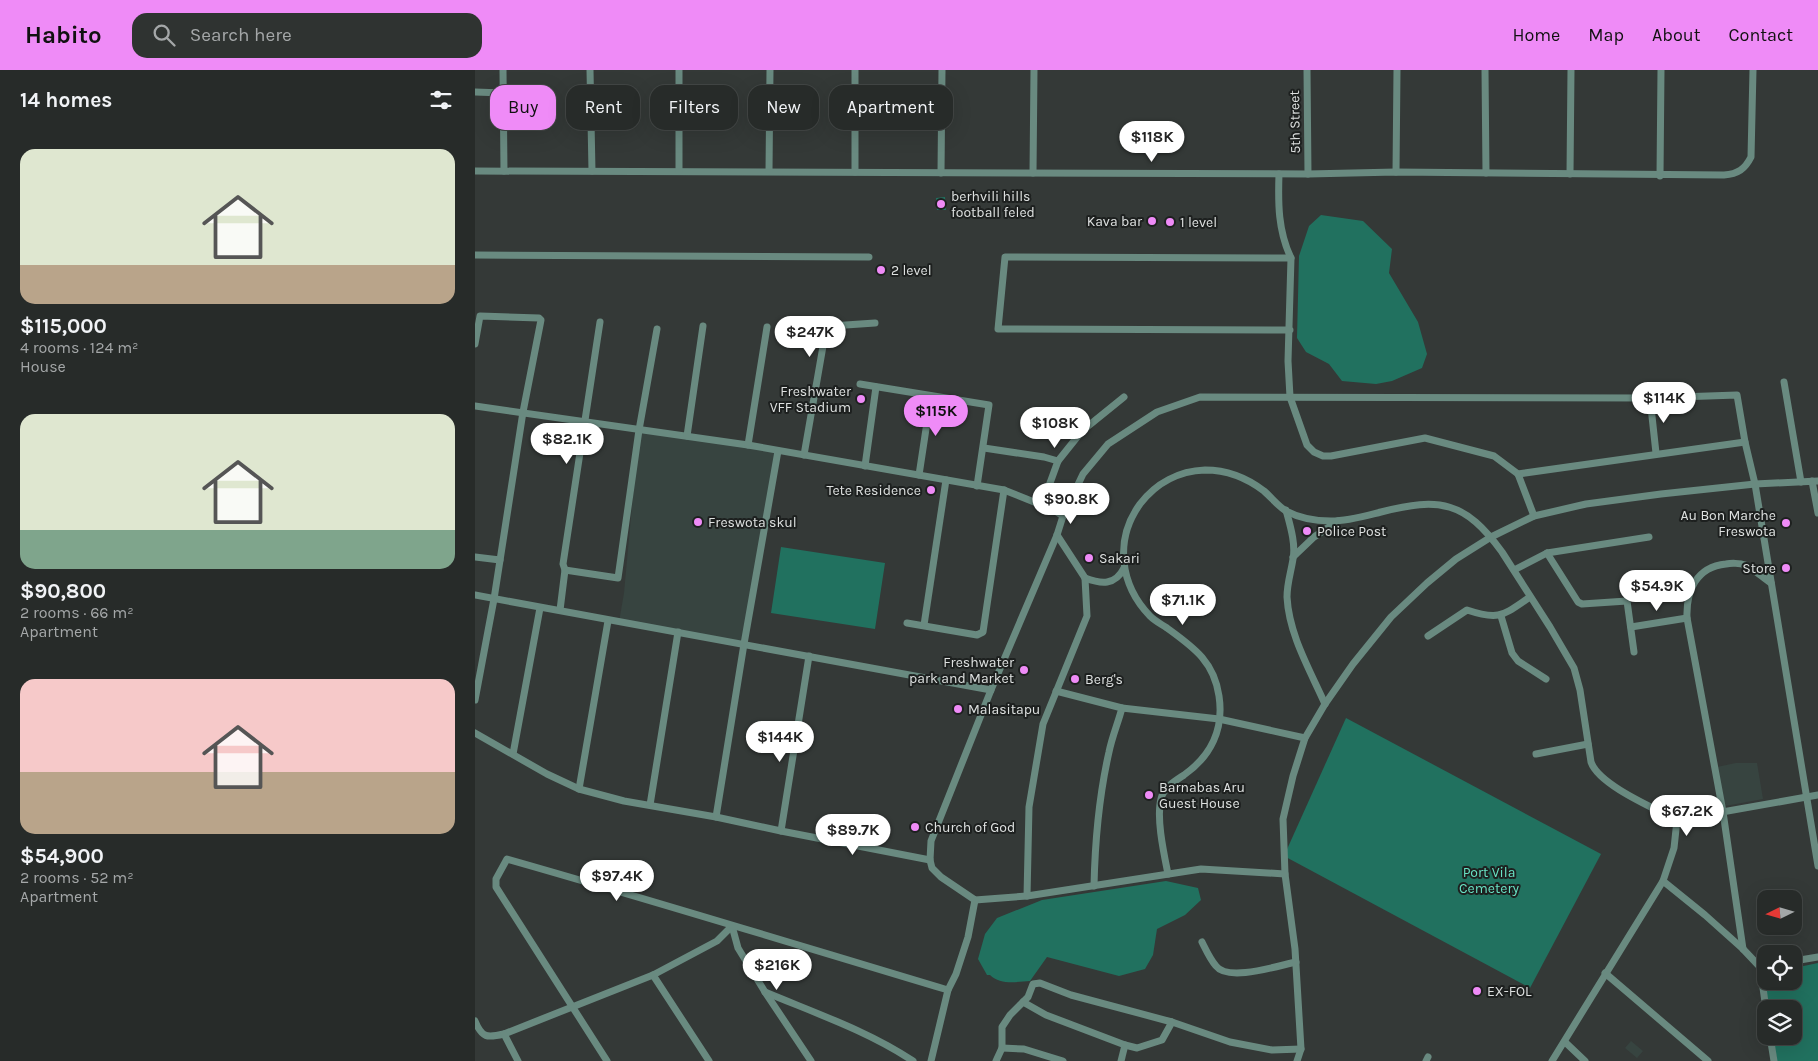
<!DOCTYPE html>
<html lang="en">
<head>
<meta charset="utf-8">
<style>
  :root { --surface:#272b29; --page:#2f3331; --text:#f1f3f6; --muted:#a4a7a8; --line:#434746; --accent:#ef8bf7 }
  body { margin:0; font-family:Karla,sans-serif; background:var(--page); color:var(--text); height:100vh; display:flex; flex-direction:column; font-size:19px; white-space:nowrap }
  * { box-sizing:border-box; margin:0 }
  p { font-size:16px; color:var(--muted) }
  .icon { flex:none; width:28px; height:28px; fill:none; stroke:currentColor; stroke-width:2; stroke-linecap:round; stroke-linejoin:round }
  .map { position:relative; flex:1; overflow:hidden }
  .panel { display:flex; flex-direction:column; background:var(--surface); width:475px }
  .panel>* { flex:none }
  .guide { position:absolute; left:15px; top:15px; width:475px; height:45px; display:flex; gap:10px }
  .needle { width:32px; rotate:265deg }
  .fabs { position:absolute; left:1282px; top:820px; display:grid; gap:10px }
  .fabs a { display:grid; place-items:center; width:45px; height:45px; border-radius:10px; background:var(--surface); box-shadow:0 5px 20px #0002,0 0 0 1px var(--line); font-size:25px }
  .price { position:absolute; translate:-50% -42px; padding:0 11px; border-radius:18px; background:#fff; color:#222; font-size:16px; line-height:32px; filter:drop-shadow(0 1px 2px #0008) }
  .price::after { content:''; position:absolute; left:50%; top:30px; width:15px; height:11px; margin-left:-8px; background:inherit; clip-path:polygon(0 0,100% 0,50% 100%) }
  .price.active { background:var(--accent); color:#111 }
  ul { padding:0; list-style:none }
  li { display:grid; align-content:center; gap:10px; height:265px; padding:0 20px }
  li span { display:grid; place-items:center; height:155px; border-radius:15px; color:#555 }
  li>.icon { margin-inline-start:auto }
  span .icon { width:90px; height:90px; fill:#fffc; stroke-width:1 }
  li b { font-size:21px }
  h2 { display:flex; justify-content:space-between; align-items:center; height:60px; padding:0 20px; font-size:21px }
  .pill { padding:0 18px; border-radius:15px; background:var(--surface); box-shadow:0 5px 20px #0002,0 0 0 1px var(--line); font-size:18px; line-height:45px }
  .pill.active { background:var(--accent); color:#111 }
  header { display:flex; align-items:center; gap:30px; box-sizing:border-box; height:70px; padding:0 25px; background:var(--accent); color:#111 }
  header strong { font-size:24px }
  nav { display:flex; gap:28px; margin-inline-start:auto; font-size:18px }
  .search { width:350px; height:45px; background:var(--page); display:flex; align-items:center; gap:12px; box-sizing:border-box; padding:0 18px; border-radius:15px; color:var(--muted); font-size:19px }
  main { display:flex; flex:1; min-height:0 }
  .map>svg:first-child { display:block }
  .built { fill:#374440 }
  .green { fill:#21715f }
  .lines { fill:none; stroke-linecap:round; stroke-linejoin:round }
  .street { stroke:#698a80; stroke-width:7 }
  .poi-dot { fill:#ef8bf7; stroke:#1d201f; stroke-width:2 }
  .labels { text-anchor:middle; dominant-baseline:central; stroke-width:4; stroke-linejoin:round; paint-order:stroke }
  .street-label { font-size:14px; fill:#dee1e0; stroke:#1d201f }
  .poi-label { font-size:14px; fill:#dee1e0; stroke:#1d201f; text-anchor:start }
  .park-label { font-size:14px; fill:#69e3c5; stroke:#1d201f }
</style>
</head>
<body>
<header>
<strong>Habito</strong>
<div class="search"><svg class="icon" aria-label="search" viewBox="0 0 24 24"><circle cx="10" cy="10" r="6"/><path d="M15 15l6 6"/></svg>Search here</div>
<nav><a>Home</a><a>Map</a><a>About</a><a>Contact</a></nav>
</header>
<main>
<section class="panel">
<h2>14 homes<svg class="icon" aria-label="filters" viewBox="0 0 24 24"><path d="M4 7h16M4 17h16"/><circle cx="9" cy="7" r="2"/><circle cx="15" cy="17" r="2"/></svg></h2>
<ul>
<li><span style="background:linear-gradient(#dfe7d0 75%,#b9a48a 0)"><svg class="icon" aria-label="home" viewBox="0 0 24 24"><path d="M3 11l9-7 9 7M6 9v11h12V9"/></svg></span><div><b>$115,000</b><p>4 rooms · 124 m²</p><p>House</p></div></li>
<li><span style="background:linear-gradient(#dfe7d0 75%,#7fa58c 0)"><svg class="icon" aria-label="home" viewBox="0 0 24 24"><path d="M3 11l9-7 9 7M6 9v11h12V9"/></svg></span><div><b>$90,800</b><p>2 rooms · 66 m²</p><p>Apartment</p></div></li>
<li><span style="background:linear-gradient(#f6c9c9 60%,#b9a48a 0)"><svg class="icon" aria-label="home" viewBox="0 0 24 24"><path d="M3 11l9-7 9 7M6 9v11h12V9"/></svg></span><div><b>$54,900</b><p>2 rooms · 52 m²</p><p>Apartment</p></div></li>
</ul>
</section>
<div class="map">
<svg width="1343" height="991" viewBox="0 0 1343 991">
  <rect width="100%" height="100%" fill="#343937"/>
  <!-- built -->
  <g class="built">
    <polygon points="164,360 303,381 269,574 144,552 149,523"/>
    <polygon points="1261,693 1282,693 1288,729 1250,736 1242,697"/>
    <polygon points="1156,971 1168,981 1162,988 1150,978"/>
  </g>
  <!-- green -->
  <g class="green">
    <polygon points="470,127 471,140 462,140 461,128"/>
    <polygon points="846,145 888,151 917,179 914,203 943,252 952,284 947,298 917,311 901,314 867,311 854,294 831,282 822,268 824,186 834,156"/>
    <polygon points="306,477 410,493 400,559 296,543"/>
    <polygon points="871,648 1126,784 1055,918 809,786"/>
    <path d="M691 811 723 818 726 830 710 845 682 859 678 885 670 899 644 906 572 887 555 911C541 912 525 915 515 905H512L503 889 510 864 522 848 567 830Z"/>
    <polygon points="1343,893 1343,991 1302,991 1298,966 1319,966 1319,939 1294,939 1289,904 1291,904 1291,911 1319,911 1319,898"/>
  </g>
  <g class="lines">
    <!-- street -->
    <g class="street">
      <polyline points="28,0 29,101"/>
      <polyline points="115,0 117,101"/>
      <polyline points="832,0 833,104"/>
      <polyline points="1010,0 1011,103"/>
      <polyline points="0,22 28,23"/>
      <path d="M0 101 833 104 921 102 1249 105C1263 104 1270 99 1276 87L1278 0"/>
      <polyline points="204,101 204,0"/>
      <polyline points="294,101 295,0"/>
      <polyline points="380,102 380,0"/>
      <polyline points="921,102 922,0"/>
      <polyline points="466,103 467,0"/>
      <polyline points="558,103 559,0"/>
      <path d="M804 104C803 133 803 161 816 188"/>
      <polyline points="1095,104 1096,0"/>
      <polyline points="1185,106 1186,0"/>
      <polyline points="0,185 394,187"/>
      <polyline points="815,260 523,259 530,187 816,188 813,291 815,327 832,375 839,382 848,386 856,386 950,368 1019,386 1043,404 1059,446"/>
      <polyline points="0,274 5,246 64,248 66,250 48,342 19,529 0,630"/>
      <polyline points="1309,312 1326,412"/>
      <polyline points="385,314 514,335 502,416"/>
      <polyline points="1175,328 1181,383"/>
      <polyline points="0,336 273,375 529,420 579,440 588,446"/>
      <polyline points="212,366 228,256"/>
      <polyline points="273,375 292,257"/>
      <polyline points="509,378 569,387 583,391 567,435"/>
      <polyline points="329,385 351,259 356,256 400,253"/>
      <polyline points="583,391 607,361 649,327"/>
      <polyline points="390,396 401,317"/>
      <polyline points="1043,404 1270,372"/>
      <polyline points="444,405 456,326"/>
      <polyline points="1337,411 1343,443"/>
      <path d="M811 440C815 455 821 474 818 489 816 502 812 513 812 527 814 565 835 600 850 634"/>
      <polyline points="1072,483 1103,532 1107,534 1152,531 1159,582"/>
      <polyline points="0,487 25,490"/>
      <polyline points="818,487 839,467 863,451"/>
      <polyline points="90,500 143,508 164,360 182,259"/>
      <polyline points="1039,500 1072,483 1174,467"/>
      <path d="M610 508C626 514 640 516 649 498"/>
      <polyline points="0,525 516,620"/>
      <polyline points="85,540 90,500 88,494 125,252"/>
      <polyline points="1026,546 1037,583 1043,591 1071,609"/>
      <polyline points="432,553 502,565 508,562 529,420"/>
      <polyline points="449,555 471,410"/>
      <polyline points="1156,557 1212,548"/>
      <path d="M953 566 992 540C1025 551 1028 545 1055 527"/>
      <path d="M581 621 647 638C643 653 637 667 634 682 624 726 620 771 619 816"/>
      <polyline points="647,638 744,649 830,668"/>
      <polyline points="0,663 72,704 104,719 149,731 241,747 306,761 334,586"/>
      <polyline points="38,684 65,538"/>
      <polyline points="1061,684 1113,674"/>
      <polyline points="104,719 133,551"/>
      <polyline points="175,735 203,562"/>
      <polyline points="241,747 269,574 303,381"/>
      <polyline points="306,761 455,790"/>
      <path d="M693 804C689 784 681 748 686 729 688 718 700 711 709 705 736 686 749 659 744 626 739 591 718 577 692 558 686 554 680 551 675 546 645 515 639 470 665 434 681 413 704 401 730 400 752 400 772 408 789 421 797 428 803 436 811 441 824 448 842 451 856 451 873 451 890 446 906 442 965 427 990 431 1027 482L1075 557 1099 598 1105 620 1116 692C1124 715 1179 738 1202 750"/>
      <polyline points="810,804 726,799 552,826 500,830 466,807 457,798 455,790 456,771 516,620 582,465 588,446 608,404 633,374 682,342 725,327 1175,328 1262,325 1270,372 1280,414 1343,796"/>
      <polyline points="552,826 554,737 568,654 612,546 610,508 582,465"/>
      <polyline points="257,856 263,878 290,922 336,991"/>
      <path d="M727 872C731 880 735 889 741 896 753 912 802 896 821 892"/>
      <path d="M1268 879 1248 742 1212 548C1211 521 1221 497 1251 494 1256 493 1265 493 1270 495 1279 499 1288 508 1296 513"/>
      <polyline points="1319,891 1343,887"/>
      <polyline points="1130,903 1233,991"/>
      <polyline points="178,905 234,991"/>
      <path d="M290 922C340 943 393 961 438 991"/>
      <polyline points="548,932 571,945 650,975 662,978 687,970 697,952"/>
      <polyline points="1291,939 1285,897 1268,879 1230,845 1188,811 1199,778 1202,750 1343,725"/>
      <path d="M0 951C7 968 12 968 29 964L178 905 242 871 257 856"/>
      <polyline points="29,964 43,991"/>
      <polyline points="1295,966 1299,991"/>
      <polyline points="1090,972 1110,991"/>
      <polyline points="527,978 549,979 588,991"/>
      <path d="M132 991 21 817V809L32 789C180 831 326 876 473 920"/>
      <polyline points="456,991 473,920 481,904 493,867 500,830"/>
      <polyline points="521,991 527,978 527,957 535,945 553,927 558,914 565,913 596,925 697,952 755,972 797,980 826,979"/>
      <polyline points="646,991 650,975"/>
      <polyline points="822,991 826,979 820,879 810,804 808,749 818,706 830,668 850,634 878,594 916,547 952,513 981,489 1016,467 1059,446 1111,434 1186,424 1280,414 1343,411"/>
      <polyline points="951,991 953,987"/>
      <polyline points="1077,991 1188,811"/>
    </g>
  </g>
  <!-- markers -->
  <g class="poi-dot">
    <circle cx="466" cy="134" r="5"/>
    <circle cx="677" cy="151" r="5"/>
    <circle cx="695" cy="152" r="5"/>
    <circle cx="406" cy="200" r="5"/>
    <circle cx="386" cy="329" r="5"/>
    <circle cx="456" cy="420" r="5"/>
    <circle cx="223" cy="452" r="5"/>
    <circle cx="1311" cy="453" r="5"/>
    <circle cx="832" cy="461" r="5"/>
    <circle cx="614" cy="488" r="5"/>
    <circle cx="1311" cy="498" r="5"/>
    <circle cx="549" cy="600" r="5"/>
    <circle cx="600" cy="609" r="5"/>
    <circle cx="483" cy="639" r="5"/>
    <circle cx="674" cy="725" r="5"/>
    <circle cx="440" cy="757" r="5"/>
    <circle cx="1002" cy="921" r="5"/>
  </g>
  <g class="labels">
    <!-- street labels -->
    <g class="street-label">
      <text transform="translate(820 52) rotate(-91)">5th Street</text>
    </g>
    <!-- poi labels -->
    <g class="poi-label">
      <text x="476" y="126">berhvili hills<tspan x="476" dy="16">football feled</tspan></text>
      <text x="667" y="151" text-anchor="end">Kava bar</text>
      <text x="705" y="152">1 level</text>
      <text x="416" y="200">2 level</text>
      <text x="376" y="321" text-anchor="end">Freshwater<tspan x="376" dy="16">VFF Stadium</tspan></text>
      <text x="446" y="420" text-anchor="end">Tete Residence</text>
      <text x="1301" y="445" text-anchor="end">Au Bon Marche<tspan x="1301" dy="16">Freswota</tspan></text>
      <text x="233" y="452">Freswota skul</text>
      <text x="842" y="461">Police Post</text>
      <text x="624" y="488">Sakari</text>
      <text x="1301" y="498" text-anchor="end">Store</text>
      <text x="539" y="592" text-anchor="end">Freshwater<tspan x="539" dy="16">park and Market</tspan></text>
      <text x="610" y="609">Berg's</text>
      <text x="493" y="639">Malasitapu</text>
      <text x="684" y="717">Barnabas Aru<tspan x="684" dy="16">Guest House</tspan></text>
      <text x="450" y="757">Church of God</text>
      <text x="1012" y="921">EX-FOL</text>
    </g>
    <!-- park labels -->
    <g class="park-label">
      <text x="1014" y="802">Port Vila<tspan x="1014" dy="16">Cemetery</tspan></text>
    </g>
  </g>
</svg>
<div class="fabs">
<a><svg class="needle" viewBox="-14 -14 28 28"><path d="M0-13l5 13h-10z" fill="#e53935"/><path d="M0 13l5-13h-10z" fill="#a4a7a8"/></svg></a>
<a><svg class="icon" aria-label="locate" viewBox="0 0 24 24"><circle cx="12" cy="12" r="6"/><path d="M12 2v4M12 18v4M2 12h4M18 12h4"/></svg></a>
<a><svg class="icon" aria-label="layers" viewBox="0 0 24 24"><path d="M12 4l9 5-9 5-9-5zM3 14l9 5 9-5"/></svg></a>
</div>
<b class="price" style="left:677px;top:93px">$118K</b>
<b class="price" style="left:335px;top:288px">$247K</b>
<b class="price" style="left:1189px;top:354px">$114K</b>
<b class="price active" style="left:461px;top:367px">$115K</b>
<b class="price" style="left:580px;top:379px">$108K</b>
<b class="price" style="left:92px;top:395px">$82.1K</b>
<b class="price" style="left:596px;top:455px">$90.8K</b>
<b class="price" style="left:1182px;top:542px">$54.9K</b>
<b class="price" style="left:708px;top:556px">$71.1K</b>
<b class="price" style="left:305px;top:693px">$144K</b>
<b class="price" style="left:1212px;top:767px">$67.2K</b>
<b class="price" style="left:378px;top:786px">$89.7K</b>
<b class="price" style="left:142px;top:832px">$97.4K</b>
<b class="price" style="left:302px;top:921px">$216K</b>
<div class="guide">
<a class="pill active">Buy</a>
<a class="pill">Rent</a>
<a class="pill">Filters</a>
<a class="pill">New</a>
<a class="pill">Apartment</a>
</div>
</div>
</main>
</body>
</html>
